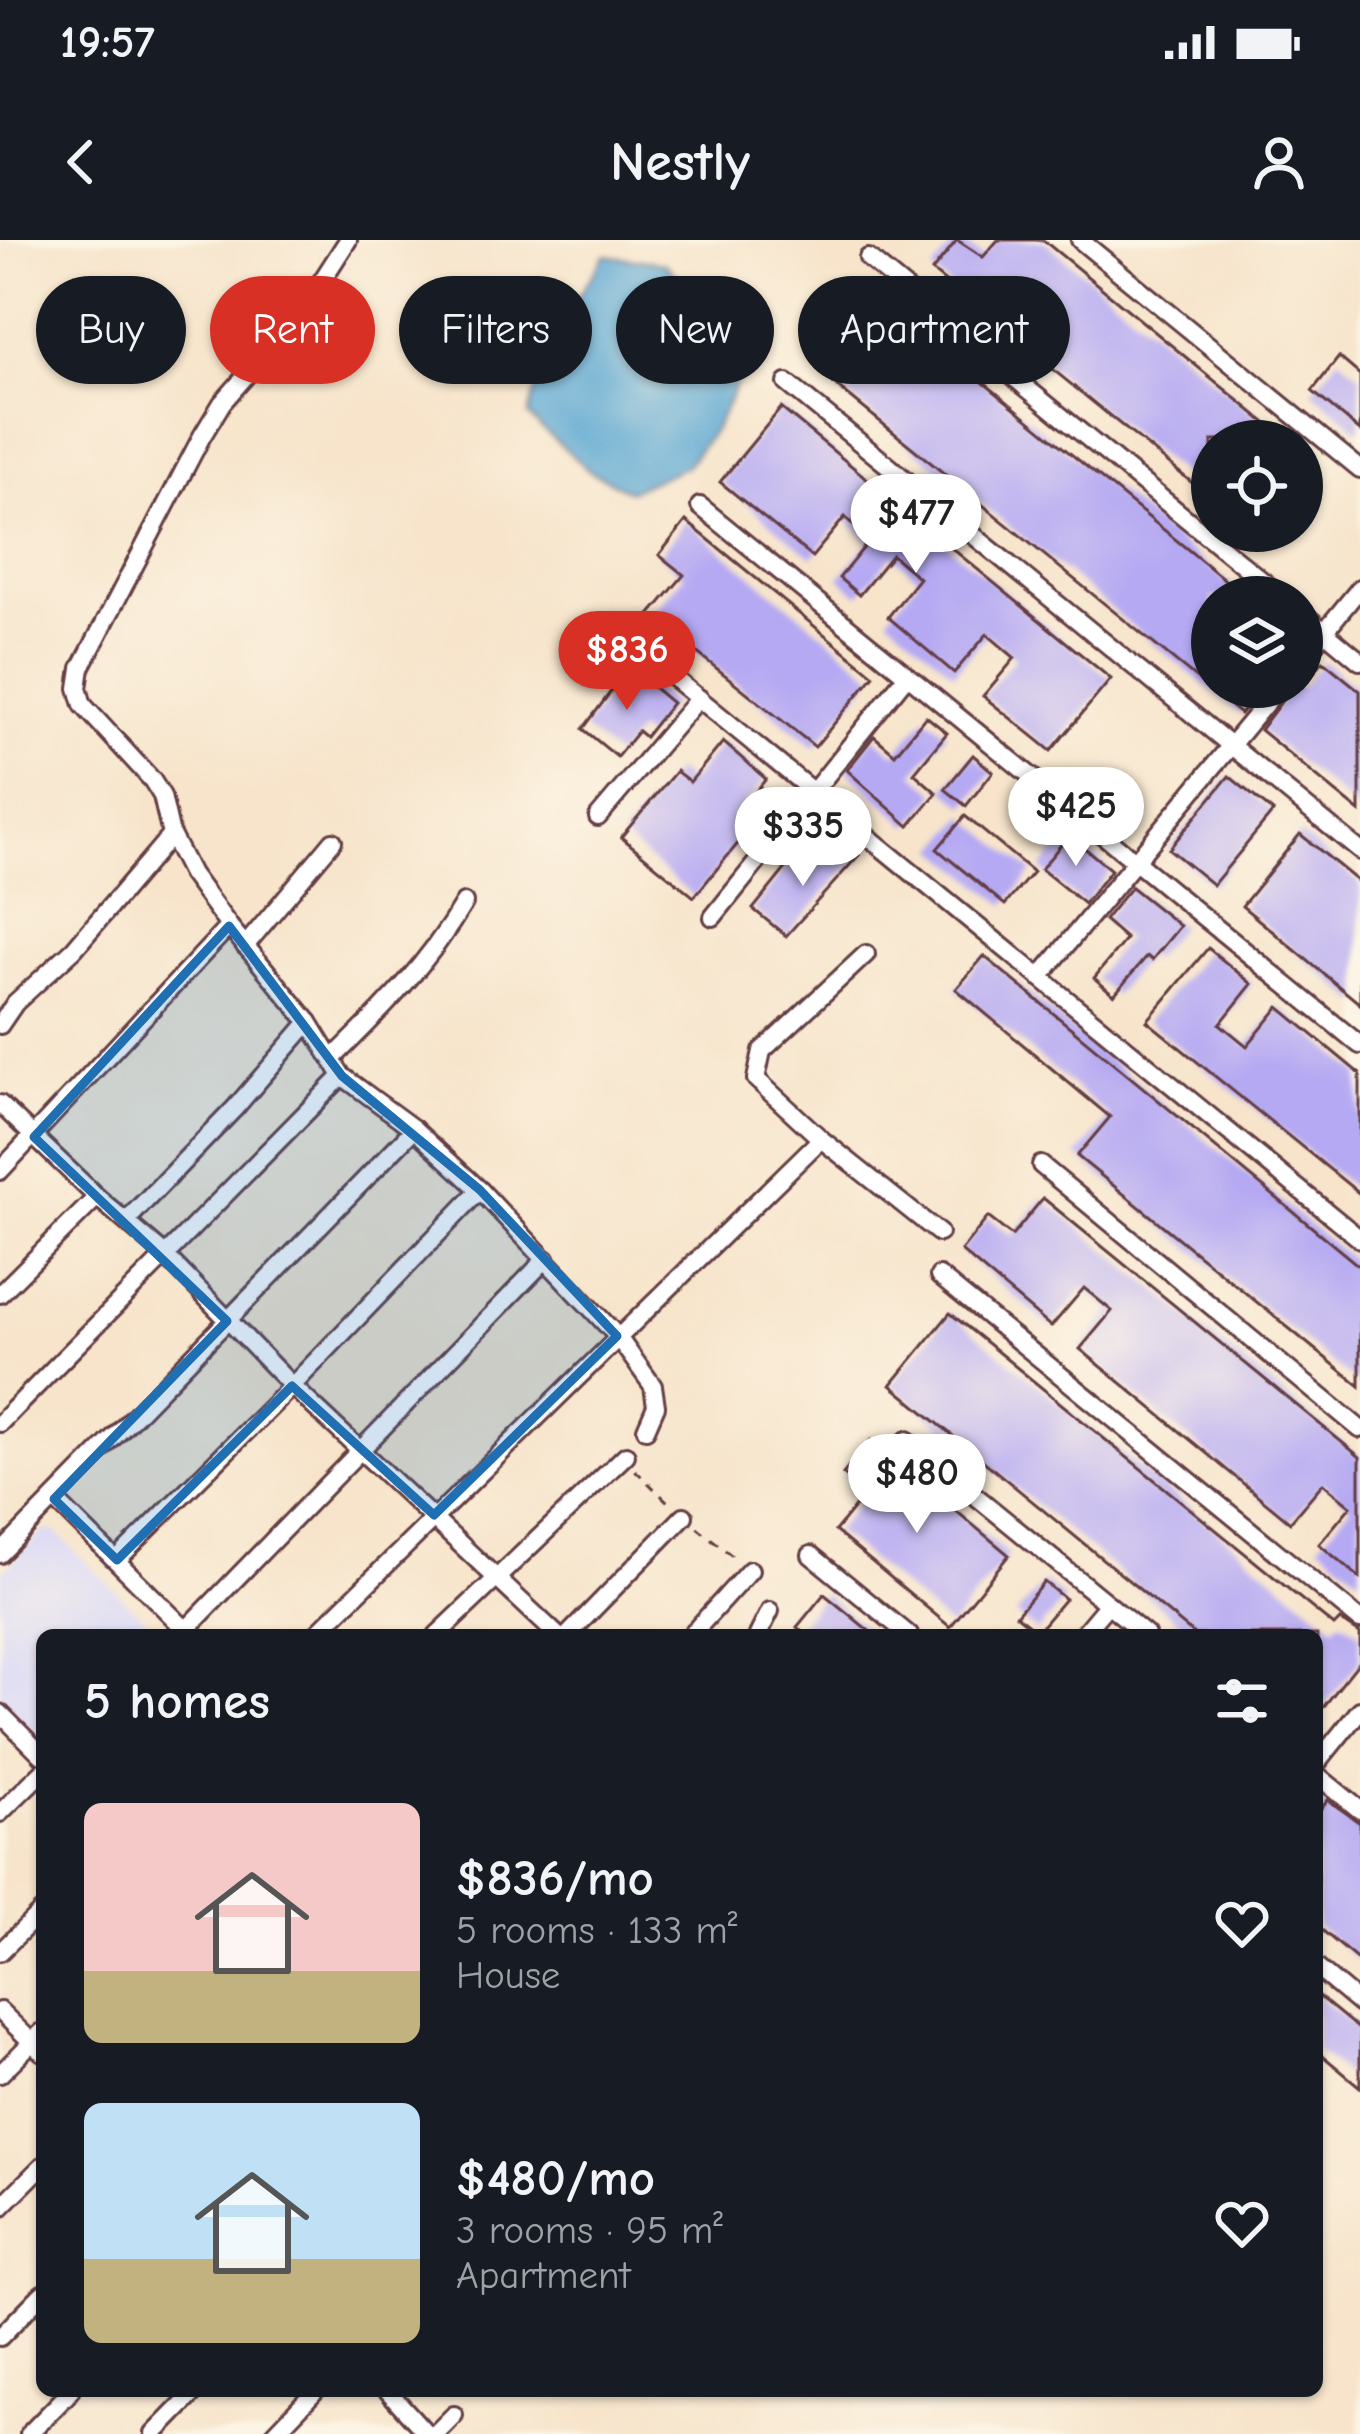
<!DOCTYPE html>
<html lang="en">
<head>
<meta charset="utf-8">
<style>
  :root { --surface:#171b24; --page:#242831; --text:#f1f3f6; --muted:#9ea1a6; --accent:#d93025 }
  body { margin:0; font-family:"Comic Neue",sans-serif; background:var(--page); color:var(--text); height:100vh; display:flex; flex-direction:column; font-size:45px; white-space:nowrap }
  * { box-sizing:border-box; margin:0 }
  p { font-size:39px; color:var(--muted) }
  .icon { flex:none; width:66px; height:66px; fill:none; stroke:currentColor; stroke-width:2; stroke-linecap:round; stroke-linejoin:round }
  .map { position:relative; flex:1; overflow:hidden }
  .sheet { position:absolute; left:36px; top:1389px; width:1287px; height:768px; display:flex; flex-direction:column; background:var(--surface); border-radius:18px; box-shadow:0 3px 9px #0004 }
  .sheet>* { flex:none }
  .hud { position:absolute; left:36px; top:36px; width:1290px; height:108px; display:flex; gap:24px }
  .buttons { position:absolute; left:1191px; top:180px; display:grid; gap:24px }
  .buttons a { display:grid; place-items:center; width:132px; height:132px; border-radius:50%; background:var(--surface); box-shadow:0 3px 9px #0004; font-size:60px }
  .price { position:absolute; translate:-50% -102px; padding:0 27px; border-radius:42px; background:#fff; color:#222; font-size:39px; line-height:78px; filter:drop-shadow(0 3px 6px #0008) }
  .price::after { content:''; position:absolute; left:50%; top:72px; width:36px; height:27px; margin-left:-18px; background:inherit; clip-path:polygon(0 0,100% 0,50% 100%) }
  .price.active { background:var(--accent); color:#fff }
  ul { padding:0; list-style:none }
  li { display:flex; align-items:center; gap:36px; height:300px; padding:0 48px }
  li span { display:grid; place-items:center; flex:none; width:336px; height:240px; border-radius:18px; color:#555 }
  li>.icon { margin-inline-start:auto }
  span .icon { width:144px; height:144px; fill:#fffc; stroke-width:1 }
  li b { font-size:51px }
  h2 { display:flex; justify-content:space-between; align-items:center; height:144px; padding:0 48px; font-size:51px }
  .chip { padding:0 42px; border-radius:54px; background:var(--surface); box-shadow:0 3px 9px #0004; font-size:42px; line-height:108px }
  .chip.active { background:var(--accent); color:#fff }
  .status { display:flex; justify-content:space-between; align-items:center; height:84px; padding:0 60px; background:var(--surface); direction:ltr }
  .status svg { height:33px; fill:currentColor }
  header { display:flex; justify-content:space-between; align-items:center; height:156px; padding:0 48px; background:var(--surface); font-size:54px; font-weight:800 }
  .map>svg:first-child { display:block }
  .built { fill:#d8d7f8 }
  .water { fill:#59a6d2; stroke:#52627e; stroke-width:3 }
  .building { fill:#b5a9f3 }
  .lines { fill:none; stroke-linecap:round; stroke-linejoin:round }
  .street-casing { stroke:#643d43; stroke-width:22 }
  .path { stroke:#643d43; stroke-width:3; stroke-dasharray:9 9; stroke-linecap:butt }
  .street { stroke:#fff; stroke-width:16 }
  .marked { fill:#1f6fb2; fill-opacity:0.2; stroke:#1f6fb2; stroke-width:9; stroke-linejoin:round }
</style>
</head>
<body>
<div class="status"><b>19:57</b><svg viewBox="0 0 49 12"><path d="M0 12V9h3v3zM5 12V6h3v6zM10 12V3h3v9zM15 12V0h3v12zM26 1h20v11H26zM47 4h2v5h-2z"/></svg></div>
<header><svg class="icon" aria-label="back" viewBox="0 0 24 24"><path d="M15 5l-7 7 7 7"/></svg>Nestly<svg class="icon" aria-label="person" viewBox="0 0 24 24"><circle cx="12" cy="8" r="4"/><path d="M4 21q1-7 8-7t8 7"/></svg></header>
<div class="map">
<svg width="1360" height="2194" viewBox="0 0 1360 2194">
  <rect width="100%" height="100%" fill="#fcf5e5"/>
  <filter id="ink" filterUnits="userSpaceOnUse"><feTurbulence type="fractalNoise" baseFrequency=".00833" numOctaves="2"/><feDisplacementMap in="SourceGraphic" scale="24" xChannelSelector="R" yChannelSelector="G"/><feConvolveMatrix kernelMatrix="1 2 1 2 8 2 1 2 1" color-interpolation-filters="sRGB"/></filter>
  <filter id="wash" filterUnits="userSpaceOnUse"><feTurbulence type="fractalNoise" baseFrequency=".004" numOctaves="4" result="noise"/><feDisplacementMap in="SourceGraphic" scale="48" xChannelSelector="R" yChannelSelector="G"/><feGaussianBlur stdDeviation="2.7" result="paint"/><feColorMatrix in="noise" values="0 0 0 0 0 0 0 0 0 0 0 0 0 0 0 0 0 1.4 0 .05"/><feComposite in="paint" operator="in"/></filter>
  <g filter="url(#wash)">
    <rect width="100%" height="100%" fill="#f7e4cb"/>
    <!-- built -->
    <polygon class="built" points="44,1291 54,1291 155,1389 156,1395 42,1395 42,1500 0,1457 0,1334"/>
    <!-- water -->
    <polygon class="water" points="605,15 665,23 749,119 716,187 686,226 629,251 590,231 528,176 549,102"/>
    <g id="blocks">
      <!-- building -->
      <g class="building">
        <polygon points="957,0 983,17 998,0 1043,0 1288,201 1212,201 1212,259 932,31"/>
        <polygon points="874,53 1246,357 1212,357 1212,447 1262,447 1240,474 834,144 868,104 846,87"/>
        <polygon points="1339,117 1360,135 1360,191 1312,151"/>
        <polygon points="781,168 1111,439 1051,511 983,456 1015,418 987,394 954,433 888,377 919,338 892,315 859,355 839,338 869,301 845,277 812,317 720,242"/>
        <polygon points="686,281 874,435 815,507 650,375 684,335 659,315"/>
        <polygon points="1323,421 1360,451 1360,572 1260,490 1292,447 1302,447"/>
        <polygon points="629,427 672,463 645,497 638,491 617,517 583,489"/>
        <polygon points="926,476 947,493 914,533 937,553 909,586 847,530 874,496 895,514"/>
        <polygon points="723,502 766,539 734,578 749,590 694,657 621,597 676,531 690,542"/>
        <polygon points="973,515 993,532 966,566 945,549"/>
        <polygon points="1229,536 1273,572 1213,645 1169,609"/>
        <polygon points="965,576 1033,632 1005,665 937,609"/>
        <polygon points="1300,594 1360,643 1360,764 1242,666"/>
        <polygon points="1069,595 1111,630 1084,664 1041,629"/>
        <polygon points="839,598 859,615 786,696 753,669 790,623 807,637"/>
        <polygon points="1131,647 1180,686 1152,720 1147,716 1114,755 1094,738 1126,699 1104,680"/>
        <polygon points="1208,708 1252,744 1220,784 1247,806 1279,767 1360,834 1360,954 1147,781"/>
        <polygon points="984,716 1360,1027 1360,1146 1077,916 1110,877 956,749"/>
        <polygon points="1043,958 1360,1217 1360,1338 1319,1304 1351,1266 1323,1243 1290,1282 1080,1109 1112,1071 1084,1048 1051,1087 961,1011 988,977 1012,996"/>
        <polygon points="950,1073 1334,1386 1340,1380 1360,1393 1360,1421 1317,1475 1317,1395 1195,1395 891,1145"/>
        <polygon points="871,1200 1009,1315 950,1387 835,1291 866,1253 843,1234"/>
        <polygon points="1044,1342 1065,1359 1037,1392 1016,1375"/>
        <polygon points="824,1354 845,1371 874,1395 806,1395 797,1387"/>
        <polygon points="1328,1560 1360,1583 1360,1722 1317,1686 1317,1573"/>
        <polygon points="1317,1755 1360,1790 1360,1847 1317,1811"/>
      </g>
    </g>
  </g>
  <g filter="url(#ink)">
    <use href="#blocks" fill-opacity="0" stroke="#643d43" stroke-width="3"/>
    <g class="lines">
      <defs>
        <g id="street">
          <polyline points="348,0 301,73 222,163 202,196 81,428 78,448 83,465 152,540 162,556 171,595 191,634 229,686 309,782 342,836 414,889 480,950 617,1096 653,1146 656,1166 646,1189"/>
          <polyline points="1080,0 1360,229"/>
          <polyline points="868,18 1282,357"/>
          <polyline points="787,143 1360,611"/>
          <polyline points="700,266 1360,805"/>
          <polyline points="1302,373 1360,421"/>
          <polyline points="631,403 1360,999"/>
          <polyline points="1302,419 1360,348"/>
          <polyline points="598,577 699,458"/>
          <polyline points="713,677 907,435"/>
          <polyline points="245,706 333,601"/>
          <polyline points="866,714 762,811 756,839 821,899 939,993"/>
          <polyline points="1040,737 1279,447"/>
          <polyline points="0,785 15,763 74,709 171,595"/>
          <path d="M332 819C382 770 428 724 464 663"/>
          <polyline points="0,864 97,957 164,1014 292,1146 557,1395"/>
          <polyline points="1041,925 1360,1189"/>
          <polyline points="0,931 229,686"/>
          <polyline points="127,980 235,868 309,782"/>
          <polyline points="939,1036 1360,1380"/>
          <polyline points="0,1054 97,957"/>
          <polyline points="0,1183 342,836"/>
          <polyline points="907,1200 1146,1395"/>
          <polyline points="54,1259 190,1394"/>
          <polyline points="0,1314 414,889"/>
          <polyline points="811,1315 909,1395"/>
          <polyline points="117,1320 292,1146 480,950"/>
          <polyline points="181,1395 546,1019"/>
          <polyline points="315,1395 821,899"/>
          <polyline points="437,1395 626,1215"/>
          <polyline points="568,1395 684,1276"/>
          <polyline points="691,1395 750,1330"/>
          <polyline points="758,1395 770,1371"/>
          <polyline points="1082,1395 1108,1364"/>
          <polyline points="0,1473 42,1515"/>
          <polyline points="1317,1523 1360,1470"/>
          <polyline points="1317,1535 1360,1570"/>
          <polyline points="0,1573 42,1532"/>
          <polyline points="0,1712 42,1671"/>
          <polyline points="1317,1728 1360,1764"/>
          <polyline points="0,1771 42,1812"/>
          <polyline points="0,1834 42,1792"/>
          <polyline points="0,1968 42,1926"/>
          <polyline points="0,2097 42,2054"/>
          <polyline points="388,2151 427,2194"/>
          <polyline points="29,2194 71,2151"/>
          <polyline points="154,2194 196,2151"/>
          <polyline points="274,2194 315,2151"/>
          <polyline points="435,2194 454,2175"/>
        </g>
      </defs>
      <!-- street casing -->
      <use href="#street" class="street-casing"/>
      <!-- path -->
      <g class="path">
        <polyline points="635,1230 671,1265"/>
        <polyline points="697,1287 736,1319"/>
      </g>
      <!-- street -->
      <use href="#street" class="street"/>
    </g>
  </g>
  <!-- marked area -->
  <path class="marked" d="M229 686 342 836 480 950 617 1096 434 1275 292 1146 117 1320 54 1259 227 1081 34 897Z"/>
</svg>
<div class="buttons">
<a><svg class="icon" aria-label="locate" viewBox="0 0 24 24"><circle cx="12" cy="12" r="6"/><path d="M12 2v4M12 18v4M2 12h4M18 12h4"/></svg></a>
<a><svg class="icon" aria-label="layers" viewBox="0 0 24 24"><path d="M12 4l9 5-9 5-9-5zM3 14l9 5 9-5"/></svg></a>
</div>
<b class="price" style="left:916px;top:336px">$477</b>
<b class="price active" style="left:627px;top:473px">$836</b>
<b class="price" style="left:1076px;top:629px">$425</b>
<b class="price" style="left:803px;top:649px">$335</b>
<b class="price" style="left:917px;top:1296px">$480</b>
<div class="hud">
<a class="chip">Buy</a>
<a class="chip active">Rent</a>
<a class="chip">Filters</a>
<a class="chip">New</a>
<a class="chip">Apartment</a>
</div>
<section class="sheet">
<h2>5 homes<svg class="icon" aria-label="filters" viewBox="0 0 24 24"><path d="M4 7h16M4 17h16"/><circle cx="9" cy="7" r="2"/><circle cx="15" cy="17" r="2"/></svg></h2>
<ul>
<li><span style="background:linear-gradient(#f6c9c9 70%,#c2b280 0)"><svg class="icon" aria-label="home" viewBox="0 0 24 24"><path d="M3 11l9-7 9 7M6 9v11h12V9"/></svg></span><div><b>$836/mo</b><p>5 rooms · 133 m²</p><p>House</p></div><svg class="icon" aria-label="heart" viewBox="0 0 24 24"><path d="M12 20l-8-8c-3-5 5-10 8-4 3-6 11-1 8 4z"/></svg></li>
<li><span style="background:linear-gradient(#bfe0f5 65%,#c2b280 0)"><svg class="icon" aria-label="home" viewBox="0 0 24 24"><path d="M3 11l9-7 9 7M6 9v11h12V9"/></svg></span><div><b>$480/mo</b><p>3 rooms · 95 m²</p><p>Apartment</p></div><svg class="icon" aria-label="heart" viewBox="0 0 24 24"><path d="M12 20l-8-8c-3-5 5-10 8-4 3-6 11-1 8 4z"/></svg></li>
</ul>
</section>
</div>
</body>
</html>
